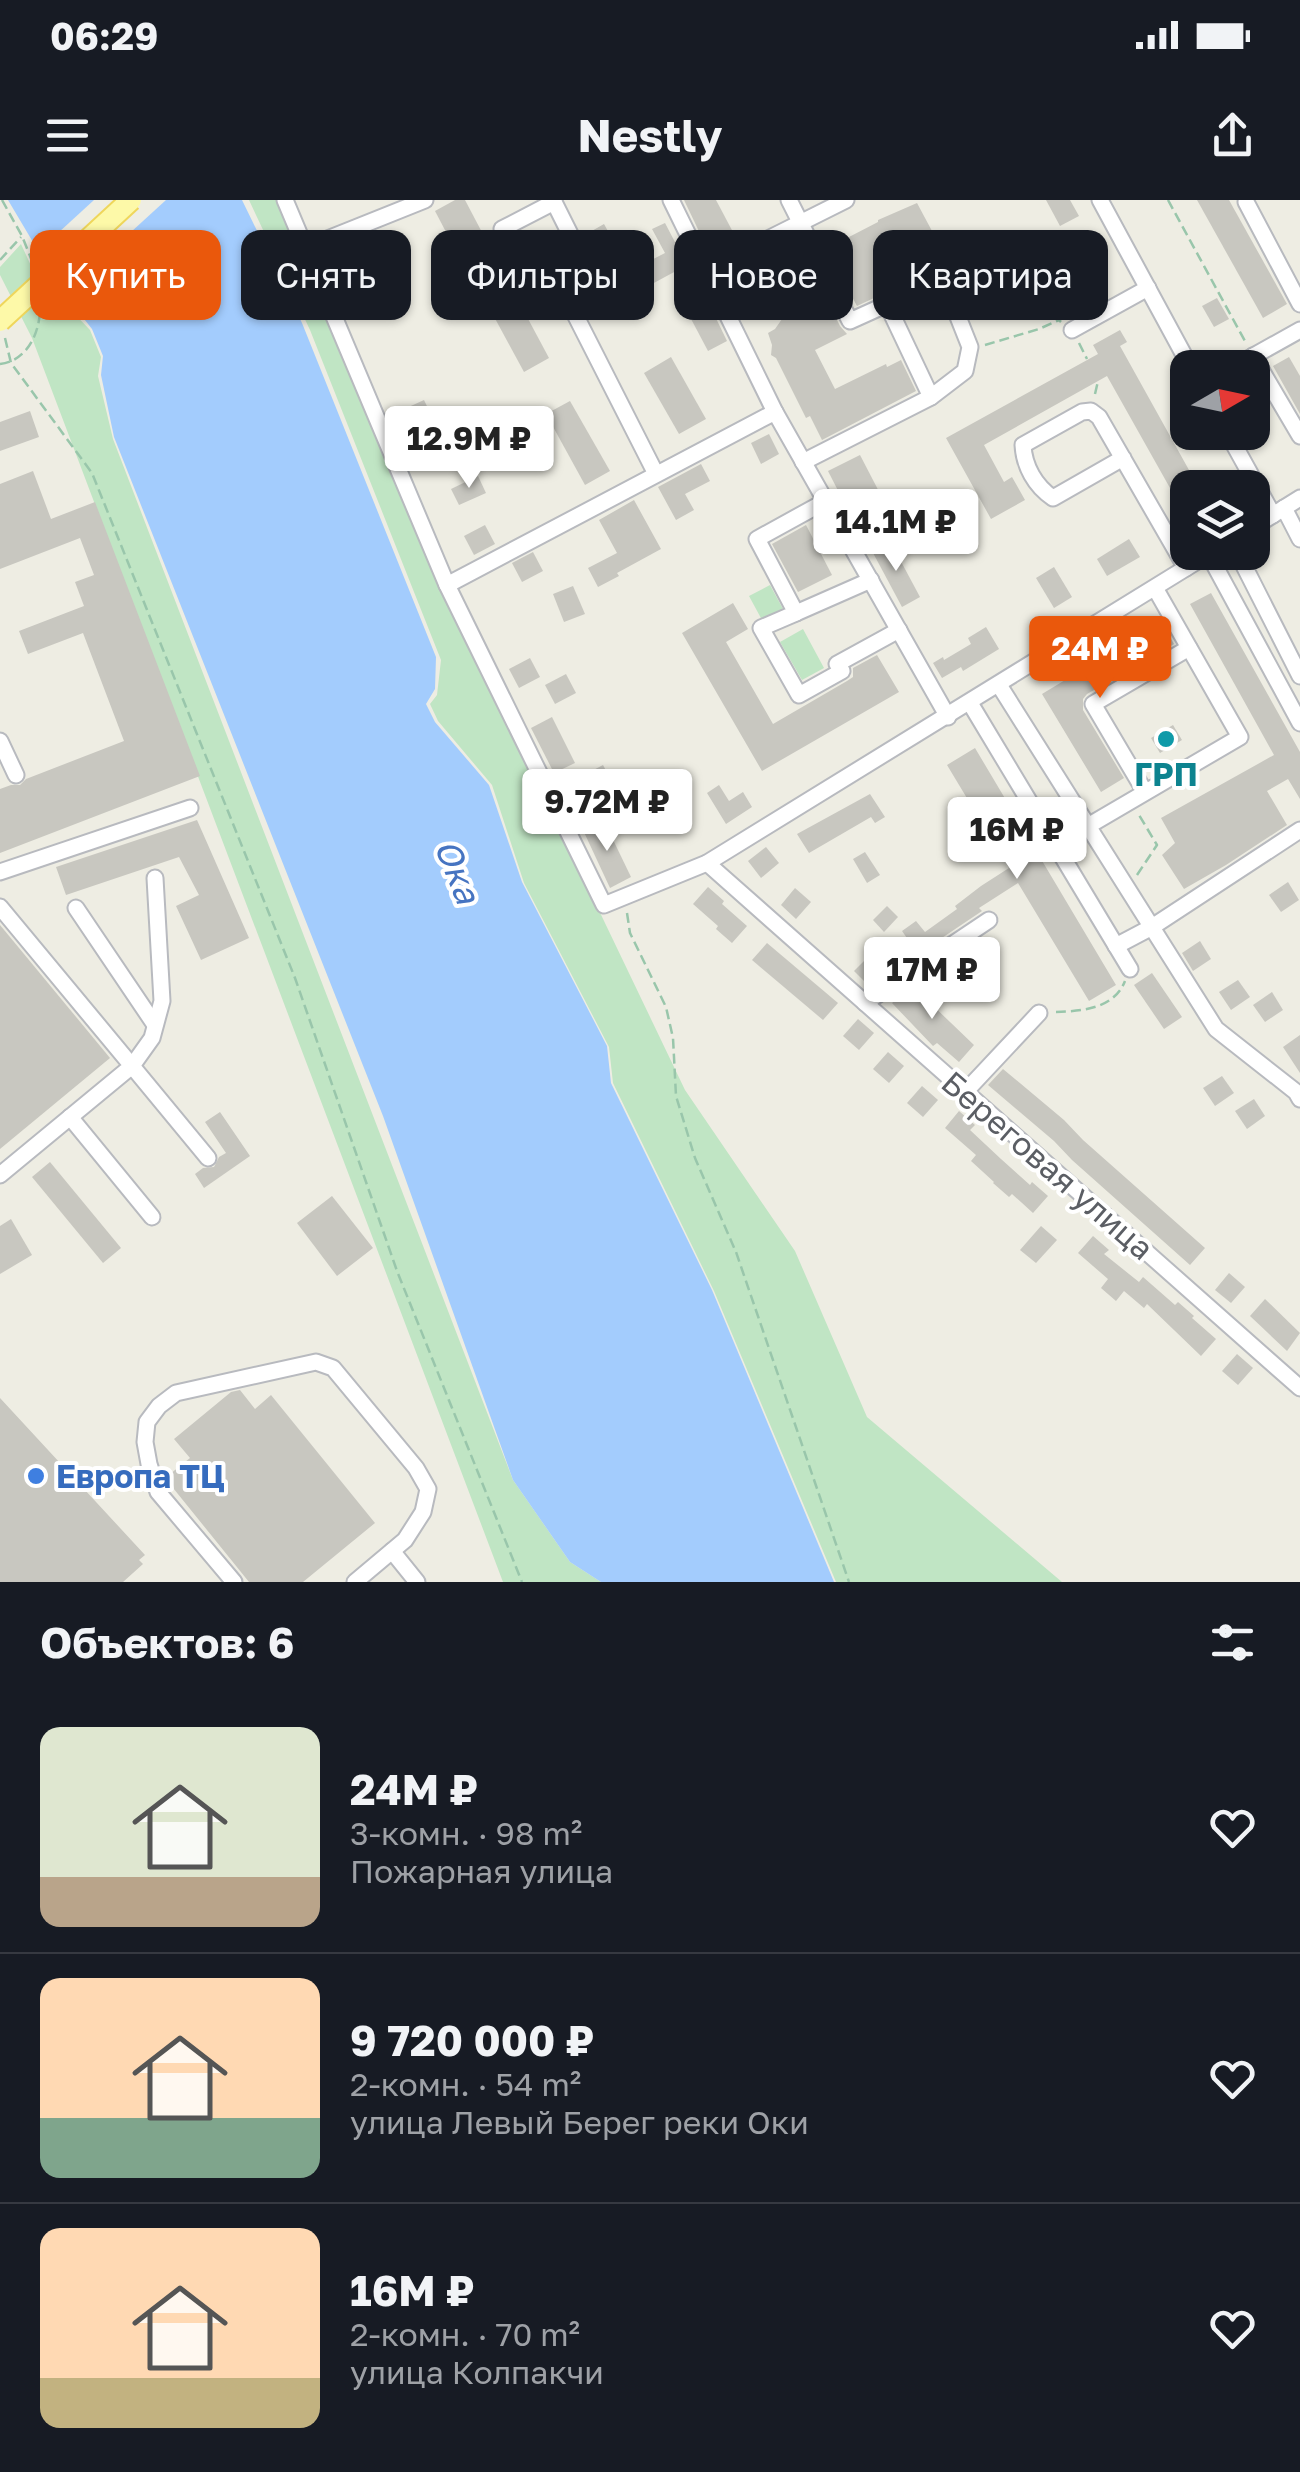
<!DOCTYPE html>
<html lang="ru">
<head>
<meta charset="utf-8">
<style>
  :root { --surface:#171b24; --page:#20242c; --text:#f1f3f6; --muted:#9ea1a6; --line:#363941; --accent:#ea580c }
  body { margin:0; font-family:"Golos Text",sans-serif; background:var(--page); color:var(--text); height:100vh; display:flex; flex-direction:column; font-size:38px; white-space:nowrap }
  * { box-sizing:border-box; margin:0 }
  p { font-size:32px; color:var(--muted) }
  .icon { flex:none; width:55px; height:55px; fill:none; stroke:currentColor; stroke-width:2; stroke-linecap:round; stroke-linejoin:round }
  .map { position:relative; height:1382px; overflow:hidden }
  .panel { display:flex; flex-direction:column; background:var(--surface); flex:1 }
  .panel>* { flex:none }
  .guide { position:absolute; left:30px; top:30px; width:1240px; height:90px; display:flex; gap:20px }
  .needle { width:65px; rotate:81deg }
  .controls { position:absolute; left:1170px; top:150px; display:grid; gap:20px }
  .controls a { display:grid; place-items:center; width:100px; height:100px; border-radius:20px; background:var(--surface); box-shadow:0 2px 8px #0004; font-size:50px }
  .price { position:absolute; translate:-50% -85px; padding:0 22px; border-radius:10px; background:#fff; color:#222; font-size:32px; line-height:65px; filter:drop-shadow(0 2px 5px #0008) }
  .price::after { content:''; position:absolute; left:50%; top:60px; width:30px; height:22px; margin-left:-15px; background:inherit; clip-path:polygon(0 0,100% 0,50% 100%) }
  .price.current { background:var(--accent); color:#fff }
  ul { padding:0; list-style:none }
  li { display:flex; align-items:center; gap:30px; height:250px; padding:0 40px }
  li+li { border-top:2px solid var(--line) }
  li span { display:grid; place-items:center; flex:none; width:280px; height:200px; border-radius:20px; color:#555 }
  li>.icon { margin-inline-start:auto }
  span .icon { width:120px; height:120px; fill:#fffc; stroke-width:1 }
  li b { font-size:42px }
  h2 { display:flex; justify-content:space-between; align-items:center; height:120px; padding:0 40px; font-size:42px }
  .pill { padding:0 35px; border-radius:20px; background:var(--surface); box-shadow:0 2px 8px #0004; font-size:35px; line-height:90px }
  .pill.current { background:var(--accent); color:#fff }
  .status { display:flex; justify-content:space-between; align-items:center; height:70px; padding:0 50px; background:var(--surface); direction:ltr }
  .status svg { height:28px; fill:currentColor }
  header { display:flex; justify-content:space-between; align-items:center; height:130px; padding:0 40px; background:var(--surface); font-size:45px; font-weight:700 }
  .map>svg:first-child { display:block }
  .green { fill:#c0e5c4 }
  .water { fill:#a3ccfd }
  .pier { fill:#eeede3 }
  .building { fill:#c8c7c0 }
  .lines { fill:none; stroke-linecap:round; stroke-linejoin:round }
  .minor-casing { stroke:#b8babf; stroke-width:19 }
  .path { stroke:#99c6ab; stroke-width:2.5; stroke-dasharray:10 5; stroke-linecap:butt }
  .minor { stroke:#fff; stroke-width:15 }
  .major-bridge-casing { stroke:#efd65b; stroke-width:24; stroke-linecap:butt }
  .major-bridge { stroke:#fdf9a8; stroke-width:20 }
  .culture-dot { fill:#0f9aa8; stroke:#fff; stroke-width:4 }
  .shop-dot { fill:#3f7fe0; stroke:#fff; stroke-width:4 }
  .labels { text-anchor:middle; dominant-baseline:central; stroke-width:8; stroke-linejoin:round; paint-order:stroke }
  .culture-label { font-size:32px; font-weight:bold; fill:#0d838f; stroke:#fff }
  .street-label { font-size:32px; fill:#5b5e64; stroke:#fff }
  .shop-label { font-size:32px; font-weight:bold; fill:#366cbe; stroke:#fff; text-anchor:start }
  .water-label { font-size:35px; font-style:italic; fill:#4674c1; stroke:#fff }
</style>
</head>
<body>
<div class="status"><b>06:29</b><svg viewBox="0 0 49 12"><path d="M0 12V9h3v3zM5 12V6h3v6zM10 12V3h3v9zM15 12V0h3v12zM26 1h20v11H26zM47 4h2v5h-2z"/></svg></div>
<header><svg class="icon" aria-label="menu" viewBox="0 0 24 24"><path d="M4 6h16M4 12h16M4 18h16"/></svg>Nestly<svg class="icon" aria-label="share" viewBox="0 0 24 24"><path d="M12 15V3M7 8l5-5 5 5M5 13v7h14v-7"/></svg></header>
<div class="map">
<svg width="1300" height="1382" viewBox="0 0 1300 1382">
  <rect width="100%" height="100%" fill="#eeede3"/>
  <!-- green -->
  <g class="green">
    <polygon points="249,0 281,0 444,387 685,890 795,1051 867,1217 1062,1382 836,1382 714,1091 613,883 609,847 524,683 492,585 438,521 430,504 437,495 441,460 310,130"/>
    <polygon points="21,44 33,70 41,65 67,106 90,130 101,157 98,176 113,239 513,1280 570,1362 601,1382 503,1382 32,138 0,75 0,67"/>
    <polygon points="770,385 783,409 762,420 749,396"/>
    <polygon points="803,429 824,468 802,480 780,442"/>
  </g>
  <!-- water -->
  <polygon class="water" points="8,0 242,0 302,123 436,457 435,489 426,504 435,522 489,585 522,682 607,846 611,883 712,1090 834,1382 601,1382 570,1362 513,1280 383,916 114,237 101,175 103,156 92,129 62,91"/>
  <!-- pier -->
  <polygon class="pier" points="94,0 166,0 60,97 34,55"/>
  <!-- building -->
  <g class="building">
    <polygon points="455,0 465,0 496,59 468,74 435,11"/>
    <polygon points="684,0 716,0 734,34 707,48"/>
    <polygon points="1046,0 1070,0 1079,16 1060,26"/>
    <polygon points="1197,0 1229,0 1287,104 1263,118"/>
    <polygon points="917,3 932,31 929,42 906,57 904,51 879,64 891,90 857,106 834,63 835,58 830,49 840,43 844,36 849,37 878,22 878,20"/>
    <polygon points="665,23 687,65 641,90 642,91 618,105 595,64 583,36 604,24 630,71 665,53 652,29"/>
    <polygon points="365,40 387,95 367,103 345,48"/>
    <polygon points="1097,58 1105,72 1082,84 1075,70"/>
    <polygon points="752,60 767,89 738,104 723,74"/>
    <polygon points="511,87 549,158 524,172 485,100"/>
    <polygon points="1217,98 1229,119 1214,127 1202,106"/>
    <polygon points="827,100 840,126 847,134 815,150 835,189 886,164 887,167 901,160 916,191 822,240 810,216 806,218 776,158 771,155 772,145 768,133 775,129 782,119 789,119"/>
    <polygon points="710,106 727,141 708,151 690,117"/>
    <polygon points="1120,130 1127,142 1120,146 1199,288 1188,288 1188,320 1107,176 984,245 1004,282 1012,277 1025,300 991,319 946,238 1098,154 1093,145"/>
    <polygon points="671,157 706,219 679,234 644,173"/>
    <polygon points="1289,157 1300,176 1300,214 1273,166"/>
    <polygon points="424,200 440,233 445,231 452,246 427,258 402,210"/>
    <polygon points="570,201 610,271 585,285 546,214"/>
    <polygon points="30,211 39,237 0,251 0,222"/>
    <polygon points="769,234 779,254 761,264 751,243"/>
    <polygon points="860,255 887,307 855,324 828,271"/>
    <polygon points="701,264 710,281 685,294 694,310 676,320 658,287"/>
    <polygon points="33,271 51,319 95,302 200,576 0,653 0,589 11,585 20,585 26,579 124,541 83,433 28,454 19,431 84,406 75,382 94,375 80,338 0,369 0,284"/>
    <polygon points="478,276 486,293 459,305 451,289"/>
    <polygon points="634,300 661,349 617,373 619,376 598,387 588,368 617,353 599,320"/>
    <polygon points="485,325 495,344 474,355 464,336"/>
    <polygon points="806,325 832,375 798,392 772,344"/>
    <polygon points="1129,339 1140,357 1107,376 1097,359"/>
    <polygon points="890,341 920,397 902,407 872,351"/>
    <polygon points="533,352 543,371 522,382 512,363"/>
    <polygon points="1054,367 1072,397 1054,408 1036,378"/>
    <polygon points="573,386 585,414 564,422 553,394"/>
    <polygon points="1211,393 1300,552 1300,599 1288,579 1267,591 1287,625 1226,665 1184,689 1162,655 1175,643 1161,618 1274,555 1190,404"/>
    <polygon points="733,403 748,429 726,442 773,524 847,481 853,477 853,468 877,455 899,492 762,571 682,433"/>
    <polygon points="1161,422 1174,444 1087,494 1083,499 1083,510 1124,578 1101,592 1042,494"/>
    <polygon points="986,427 999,449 963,471 961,467 942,478 933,463 943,457 944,460 971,444 968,438"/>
    <polygon points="530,458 540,477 519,488 509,469"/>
    <polygon points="566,474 576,493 555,504 545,485"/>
    <polygon points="552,517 575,563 554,573 531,528"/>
    <polygon points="1173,525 1182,540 1160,553 1151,538"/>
    <polygon points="975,548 1116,785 1089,801 1018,683 979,708 982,711 918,754 902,731 916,721 925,732 957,709 955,706 981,686 1009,668 947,565"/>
    <polygon points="603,565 611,580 590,591 582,576"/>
    <polygon points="719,585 729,601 743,592 752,607 726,624 707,593"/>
    <polygon points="870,594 885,617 875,623 871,617 809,653 797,634"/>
    <polygon points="603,619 631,677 610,688 583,630"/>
    <polygon points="197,620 249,738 201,760 176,706 199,695 179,657 66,695 56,667"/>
    <polygon points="766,647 779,663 761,678 748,661"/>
    <polygon points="865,652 880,675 867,683 853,659"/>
    <polygon points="1288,682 1299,700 1281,712 1269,695"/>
    <polygon points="708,687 724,701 722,704 747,726 732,743 716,729 718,726 693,704"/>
    <polygon points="795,688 811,702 796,719 781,705"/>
    <polygon points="887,706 898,717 884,732 873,720"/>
    <polygon points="0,725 110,858 0,949"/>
    <polygon points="1200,741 1211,759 1193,771 1182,753"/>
    <polygon points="767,743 838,803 823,820 752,760"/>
    <polygon points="877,748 891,762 868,785 854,771"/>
    <polygon points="1152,773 1182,817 1164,829 1134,785"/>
    <polygon points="1238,780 1250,797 1231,810 1219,792"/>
    <polygon points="918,781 930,794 926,799 974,845 959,862 937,843 933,846 892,803"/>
    <polygon points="1272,792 1283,810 1265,822 1253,805"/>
    <polygon points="858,819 874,833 859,850 843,836"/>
    <polygon points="1300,835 1300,873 1283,847"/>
    <polygon points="888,852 904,866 889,883 873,869"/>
    <polygon points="1003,869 1064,920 1083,940 1205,1048 1190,1065 1072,960 1054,941 988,885"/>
    <polygon points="1222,876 1234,893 1215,906 1203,888"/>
    <polygon points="922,886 938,900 923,917 907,903"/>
    <polygon points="1254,899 1265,916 1247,929 1235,911"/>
    <polygon points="959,911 975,925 970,930 1001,959 1030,985 1032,982 1048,996 1033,1013 1012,994 1009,997 993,983 994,982 971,961 976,955 945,928"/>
    <polygon points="220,912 250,956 204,988 195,974 203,968 214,967 219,957 226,953 205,922"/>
    <polygon points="50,962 121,1048 103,1063 32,977"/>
    <polygon points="332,996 373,1048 337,1076 297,1023"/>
    <polygon points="11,1019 32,1055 0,1074 0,1026"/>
    <polygon points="1041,1026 1057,1040 1036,1063 1020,1050"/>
    <polygon points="1093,1036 1109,1050 1104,1054 1139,1082 1143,1077 1175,1105 1178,1102 1194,1116 1192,1118 1216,1139 1201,1156 1147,1104 1144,1108 1124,1091 1116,1101 1101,1088 1108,1079 1078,1053"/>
    <polygon points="1229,1073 1245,1087 1231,1103 1215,1090"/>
    <polygon points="1265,1099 1300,1133 1287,1151 1250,1116"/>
    <polygon points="1237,1154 1253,1168 1238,1185 1222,1171"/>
    <polygon points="240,1190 255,1209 271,1195 375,1323 303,1382 249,1382 165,1278 190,1258 174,1239 231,1192"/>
    <polygon points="0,1198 145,1355 139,1360 143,1364 123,1382 0,1382"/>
  </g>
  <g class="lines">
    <defs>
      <g id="minor">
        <polyline points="285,0 447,385 604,705 707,663 1212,352"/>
        <polyline points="553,0 554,2 502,29 532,88 556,77 656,274"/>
        <polyline points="671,0 775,212 948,517"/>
        <polyline points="789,0 850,121 943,79 970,147 965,171 931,197 803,262"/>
        <polyline points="1100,0 1191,168"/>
        <polyline points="554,2 584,62 556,77"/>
        <polyline points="1246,2 1300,104"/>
        <polyline points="305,48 425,0"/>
        <polyline points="706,70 846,0"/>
        <polyline points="887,104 931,197"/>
        <polyline points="1072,130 1148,88"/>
        <polyline points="1253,156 1300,236"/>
        <polyline points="1232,168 1300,130"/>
        <polyline points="1227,232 1273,315"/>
        <path d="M1123 258 1053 298C1035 286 1024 266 1023 245L1082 212 1091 211 1099 217 1186 368"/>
        <polyline points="826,301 757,339 796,413 761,428 799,495 842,471 837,464 899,430"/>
        <polyline points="1284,308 1300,339"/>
        <polyline points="1252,328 1300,298"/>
        <polyline points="1237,352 1300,476"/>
        <polyline points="1209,355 1300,523"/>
        <polyline points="447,385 775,212"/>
        <polyline points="796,413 871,380"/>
        <polyline points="999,485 1216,829 1296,892 1300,899"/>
        <polyline points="970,503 1130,769"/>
        <polyline points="0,541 16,575"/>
        <polyline points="1145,592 1093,504 1189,448"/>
        <polyline points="1088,626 1240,537 1155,388"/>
        <polyline points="707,663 1300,1188"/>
        <polyline points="0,672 190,608"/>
        <polyline points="155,678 162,801 152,838 132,866 208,958"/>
        <polyline points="0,707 132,866 0,975"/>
        <polyline points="76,708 155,825"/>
        <polyline points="1116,746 1152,727 1300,630"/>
        <polyline points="865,803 989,720"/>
        <polyline points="965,892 1039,813"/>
        <polyline points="70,917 152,1017"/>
        <polyline points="392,1351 417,1382"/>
        <polyline points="234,1382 158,1292 149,1264 145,1242 147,1222 159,1206 176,1193 316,1162 333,1168 416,1268 428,1289 423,1312 405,1340 355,1382"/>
      </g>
    </defs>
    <!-- minor casing -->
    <use href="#minor" class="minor-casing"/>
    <!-- path -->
    <g class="path">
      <polyline points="2,0 22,36 34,66"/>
      <polyline points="1168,0 1246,143"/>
      <polyline points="0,60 21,37"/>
      <polyline points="5,138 11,163 92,273 295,778 397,1071 522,1382"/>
      <polyline points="1079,143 1087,159"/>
      <polyline points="985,145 1039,129 1059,120 1061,122"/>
      <path d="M0 164C27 161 40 133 40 108"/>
      <polyline points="1095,194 1098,181"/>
      <polyline points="1137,675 1157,645 1139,615"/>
      <polyline points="627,713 630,733 666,807 673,838 676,896 695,958 736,1052 849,1382"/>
      <path d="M1056 812C1082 811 1114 809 1125 781"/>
    </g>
    <!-- minor -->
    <use href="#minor" class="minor"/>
    <defs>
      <polyline id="major-bridge" points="0,121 131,0"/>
    </defs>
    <!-- major-bridge casing -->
    <use href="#major-bridge" class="major-bridge-casing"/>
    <!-- major-bridge -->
    <use href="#major-bridge" class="major-bridge"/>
  </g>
  <!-- markers -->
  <circle class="culture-dot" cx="1166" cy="539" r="10"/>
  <circle class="shop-dot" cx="36" cy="1276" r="10"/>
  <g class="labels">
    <!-- culture labels -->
    <g class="culture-label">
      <text x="1166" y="574">ГРП</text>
    </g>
    <!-- street labels -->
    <g class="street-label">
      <text transform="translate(1048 965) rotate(41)">Береговая улица</text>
    </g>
    <!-- shop labels -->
    <g class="shop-label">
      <text x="56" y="1276">Европа ТЦ</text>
    </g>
    <!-- water labels -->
    <g class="water-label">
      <text transform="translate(458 671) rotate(68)">Ока</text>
    </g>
  </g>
</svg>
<div class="controls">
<a><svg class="needle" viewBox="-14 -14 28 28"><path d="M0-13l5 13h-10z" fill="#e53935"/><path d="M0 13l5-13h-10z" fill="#9ea1a6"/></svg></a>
<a><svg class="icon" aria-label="layers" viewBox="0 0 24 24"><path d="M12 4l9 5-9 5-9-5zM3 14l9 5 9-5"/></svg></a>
</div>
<b class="price" style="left:469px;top:291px">12.9M ₽</b>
<b class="price" style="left:896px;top:374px">14.1M ₽</b>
<b class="price current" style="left:1100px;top:501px">24M ₽</b>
<b class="price" style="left:607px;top:654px">9.72M ₽</b>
<b class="price" style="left:1017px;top:682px">16M ₽</b>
<b class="price" style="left:932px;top:822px">17M ₽</b>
<div class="guide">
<a class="pill current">Купить</a>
<a class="pill">Снять</a>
<a class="pill">Фильтры</a>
<a class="pill">Новое</a>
<a class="pill">Квартира</a>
</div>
</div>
<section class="panel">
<h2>Объектов: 6<svg class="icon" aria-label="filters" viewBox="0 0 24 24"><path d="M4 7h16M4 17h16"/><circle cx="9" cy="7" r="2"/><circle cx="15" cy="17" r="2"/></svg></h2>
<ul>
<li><span style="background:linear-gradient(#dfe7d0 75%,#b9a48a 0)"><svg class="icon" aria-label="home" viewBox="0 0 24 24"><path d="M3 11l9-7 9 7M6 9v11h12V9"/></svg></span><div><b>24M ₽</b><p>3-комн. · 98 m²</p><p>Пожарная улица</p></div><svg class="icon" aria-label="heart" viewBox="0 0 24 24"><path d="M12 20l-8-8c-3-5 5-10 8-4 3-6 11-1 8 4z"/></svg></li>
<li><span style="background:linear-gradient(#ffd9b3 70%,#7fa58c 0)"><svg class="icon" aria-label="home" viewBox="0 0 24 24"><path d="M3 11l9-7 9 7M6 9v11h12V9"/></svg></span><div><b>9 720 000 ₽</b><p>2-комн. · 54 m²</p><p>улица Левый Берег реки Оки</p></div><svg class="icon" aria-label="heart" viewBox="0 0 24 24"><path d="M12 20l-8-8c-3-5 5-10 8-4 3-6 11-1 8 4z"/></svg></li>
<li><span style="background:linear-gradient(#ffd9b3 75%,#c2b280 0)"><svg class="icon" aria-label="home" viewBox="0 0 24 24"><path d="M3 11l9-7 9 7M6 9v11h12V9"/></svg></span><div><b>16M ₽</b><p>2-комн. · 70 m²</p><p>улица Колпакчи</p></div><svg class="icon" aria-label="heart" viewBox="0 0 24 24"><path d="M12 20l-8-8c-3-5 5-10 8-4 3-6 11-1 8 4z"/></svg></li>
</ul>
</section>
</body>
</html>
